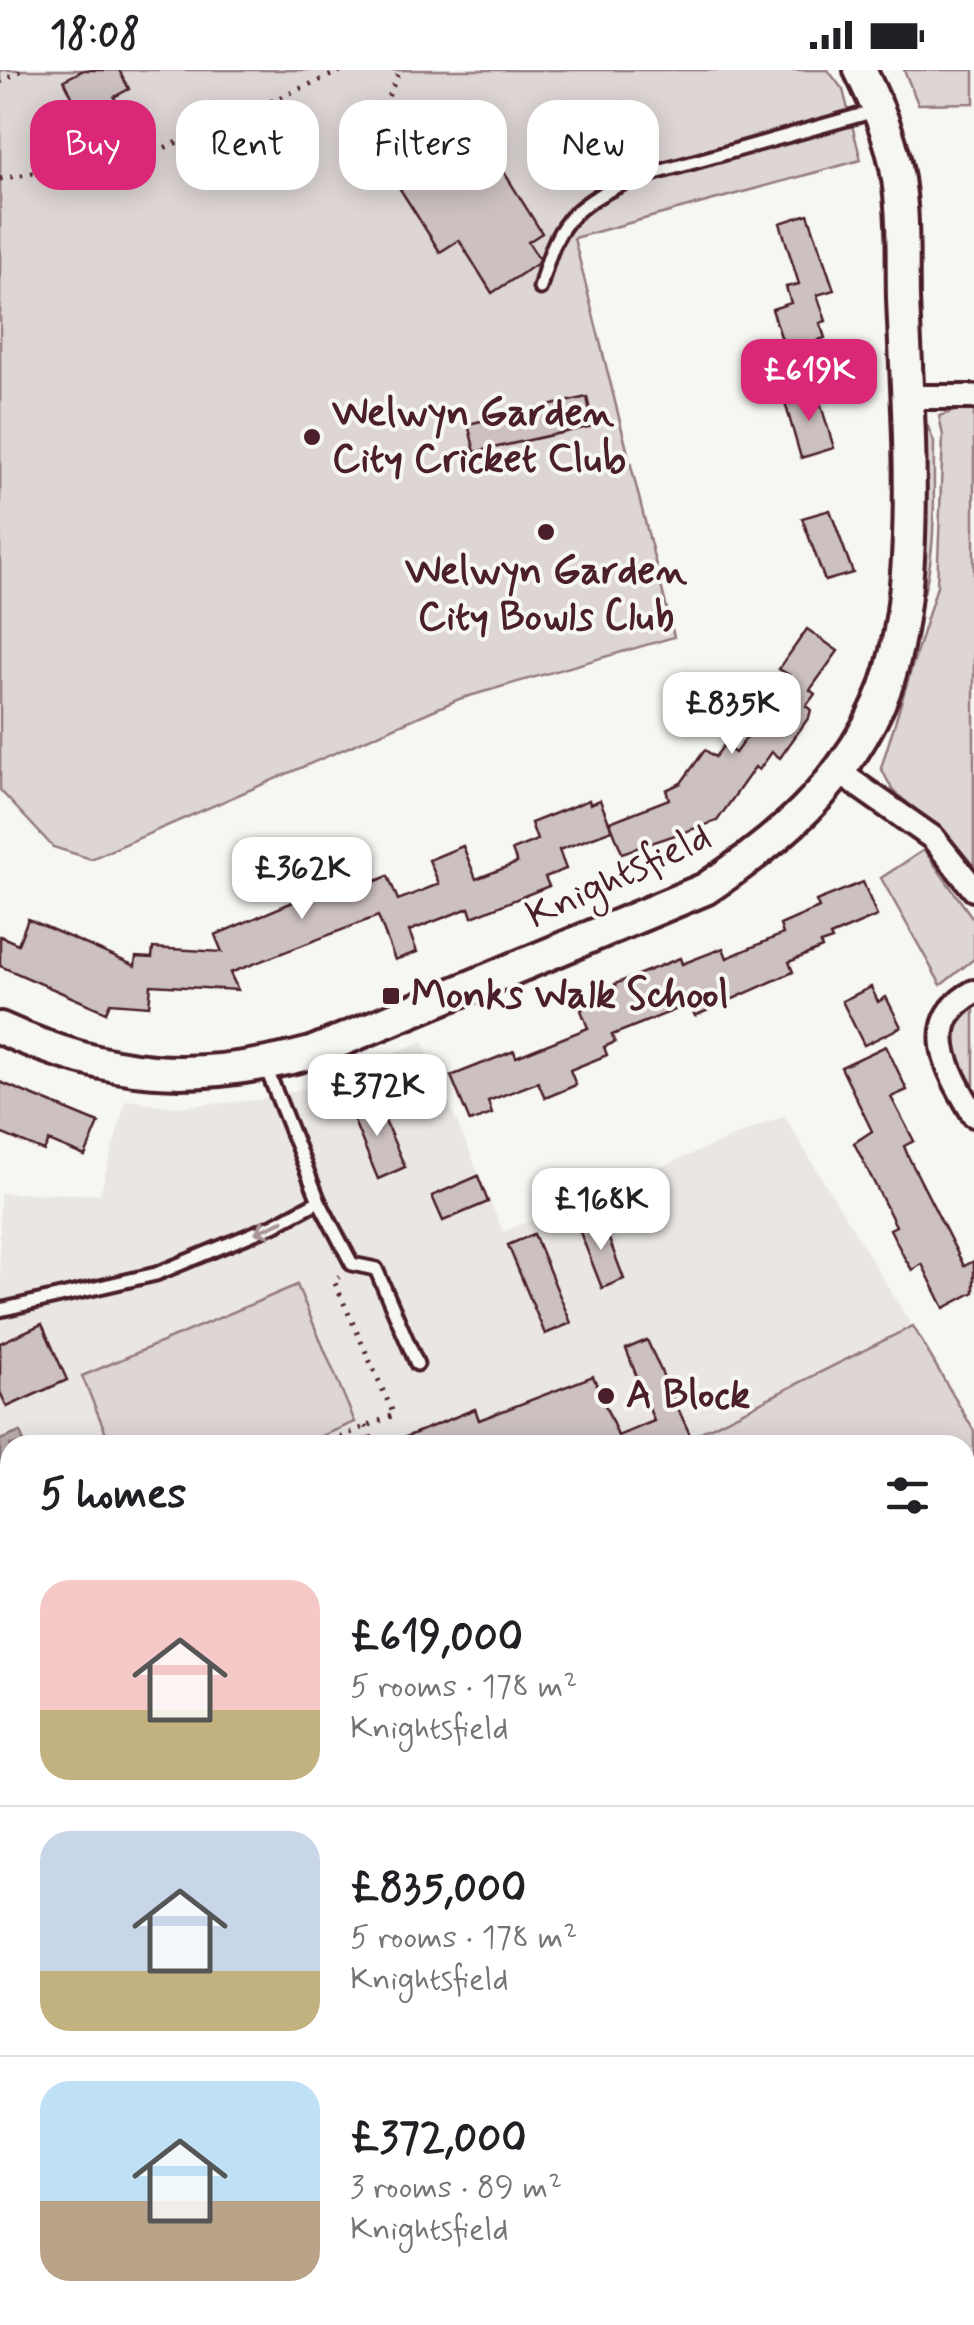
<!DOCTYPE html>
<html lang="en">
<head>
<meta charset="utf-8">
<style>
  :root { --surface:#fff; --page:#f2f2f2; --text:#202124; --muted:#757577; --line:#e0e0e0; --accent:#db2777 }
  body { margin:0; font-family:Mynerve,sans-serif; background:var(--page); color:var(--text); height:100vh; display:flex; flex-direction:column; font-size:38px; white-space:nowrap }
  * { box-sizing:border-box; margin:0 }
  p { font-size:32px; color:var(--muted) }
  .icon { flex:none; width:55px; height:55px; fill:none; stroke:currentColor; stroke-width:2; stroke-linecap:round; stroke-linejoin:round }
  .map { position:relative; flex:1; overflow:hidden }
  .drawer { position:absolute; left:0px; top:1365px; width:975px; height:890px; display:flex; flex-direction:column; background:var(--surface); border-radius:30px 30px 0 0; box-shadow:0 5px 25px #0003 }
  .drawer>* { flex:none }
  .banner { position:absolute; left:30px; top:30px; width:915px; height:90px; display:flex; gap:20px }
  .price { position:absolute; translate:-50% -85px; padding:0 22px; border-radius:20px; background:#fff; color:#222; font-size:32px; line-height:65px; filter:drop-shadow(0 2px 5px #0008) }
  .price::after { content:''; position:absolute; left:50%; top:60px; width:30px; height:22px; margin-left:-15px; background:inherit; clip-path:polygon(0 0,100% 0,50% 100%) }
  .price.active { background:var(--accent); color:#fff }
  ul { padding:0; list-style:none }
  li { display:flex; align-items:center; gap:30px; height:250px; padding:0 40px }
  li+li { border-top:2px solid var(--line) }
  li span { display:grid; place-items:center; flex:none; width:280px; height:200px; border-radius:30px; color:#555 }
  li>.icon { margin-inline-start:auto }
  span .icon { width:120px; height:120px; fill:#fffc; stroke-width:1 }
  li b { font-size:42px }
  h2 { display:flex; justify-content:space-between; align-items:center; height:120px; padding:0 40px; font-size:42px }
  .tag { padding:0 35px; border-radius:30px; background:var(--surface); box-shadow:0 5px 25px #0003; font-size:35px; line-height:90px }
  .tag.active { background:var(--accent); color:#fff }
  .status { display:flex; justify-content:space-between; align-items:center; height:70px; padding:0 50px; background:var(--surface); direction:ltr }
  .status svg { height:28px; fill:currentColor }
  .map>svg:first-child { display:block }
  .built { fill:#e9e6e3 }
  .green { fill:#ddd6d5; stroke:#947a80; stroke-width:2.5 }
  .water { fill:#bbadae; stroke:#8e747a; stroke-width:2.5 }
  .building { fill:#ccc1c0; stroke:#4a1f2b; stroke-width:2.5 }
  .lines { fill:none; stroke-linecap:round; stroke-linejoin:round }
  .service-casing { stroke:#4a1f2b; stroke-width:19 }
  .minor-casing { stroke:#4a1f2b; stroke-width:30 }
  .tertiary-casing { stroke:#4a1f2b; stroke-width:38 }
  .path { stroke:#4a1f2b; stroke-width:5; stroke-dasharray:2.5 8; stroke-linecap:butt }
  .service { stroke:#f6f6f2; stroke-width:11 }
  .minor { stroke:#f6f6f2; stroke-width:22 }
  .tertiary { stroke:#f6f6f2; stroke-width:30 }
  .oneway { stroke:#a99598 }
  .poi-dot { fill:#4a1f2b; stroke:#f6f6f2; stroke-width:4 }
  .labels { text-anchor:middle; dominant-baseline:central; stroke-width:8; stroke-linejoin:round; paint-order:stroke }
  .poi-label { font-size:40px; font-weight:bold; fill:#4a1f2b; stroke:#f6f6f2; text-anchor:start }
  .street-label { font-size:40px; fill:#4a1f2b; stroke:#f6f6f2 }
</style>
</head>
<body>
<div class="status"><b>18:08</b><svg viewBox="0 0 49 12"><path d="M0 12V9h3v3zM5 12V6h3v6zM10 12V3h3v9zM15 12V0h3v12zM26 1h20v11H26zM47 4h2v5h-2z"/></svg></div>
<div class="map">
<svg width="974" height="2255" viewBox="0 0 974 2255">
  <rect width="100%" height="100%" fill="#f6f6f2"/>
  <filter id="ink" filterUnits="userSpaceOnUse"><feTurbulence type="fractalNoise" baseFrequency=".01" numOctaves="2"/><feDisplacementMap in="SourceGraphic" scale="20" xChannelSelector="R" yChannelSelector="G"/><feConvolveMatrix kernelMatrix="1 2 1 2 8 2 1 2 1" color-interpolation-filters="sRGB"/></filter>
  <g filter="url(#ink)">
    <!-- built -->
    <polygon class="built" points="423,971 503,1162 784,1046 974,1358 974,2179 965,2180 965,1375 10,1375 10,2245 723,2255 0,2255 0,1123 100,1124 126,1030 174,1037 258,1030 309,1017"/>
    <!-- green -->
    <g class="green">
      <polygon points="0,0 828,0 843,20 861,90 574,168 674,567 459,629 91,789 53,777 0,720"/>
      <polygon points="904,0 974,0 974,33 918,34"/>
      <polygon points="964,338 974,340 974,804 941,760 893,721 881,698 937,516 943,366 939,346"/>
      <path d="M928 357 934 372C933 427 938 484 920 536L921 386Z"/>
      <polygon points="924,780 974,850 974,889 941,915 881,808"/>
      <polygon points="974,931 974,1022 952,980 958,944"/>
      <polygon points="297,1215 355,1352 301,1375 111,1375 82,1306"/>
      <polygon points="913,1256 974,1361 974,2186 965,2186 965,1375 675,1375"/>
      <polygon points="10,1759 10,2245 766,2245 733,2255 0,2255 0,1764"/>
      <polygon points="965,2187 974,2187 974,2255 743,2255 776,2245 965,2245"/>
    </g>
    <!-- water -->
    <polygon class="water" points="20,1362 25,1375 10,1375 10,1495 0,1499 0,1370"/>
    <!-- building -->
    <g class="building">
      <polygon points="84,0 119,0 129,19 114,27 119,38 100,48 94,36 80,43 64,10"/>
      <polygon points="482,67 542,163 528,172 539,189 537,194 492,223 459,170 440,182 400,119"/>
      <polygon points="808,144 834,220 817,225 826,251 820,253 825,268 818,270 822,282 789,292 772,239 791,233 786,217 799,214 780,153"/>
      <polygon points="816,319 834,378 801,388 784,329"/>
      <polygon points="587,327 593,356 475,382 468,354"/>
      <polygon points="830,440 853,503 825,511 802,448"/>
      <polygon points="807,559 838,581 810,620 815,624 806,636 811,640 809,647 780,688 772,682 759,700 755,697 717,751 622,783 610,752 669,729 666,720 681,713 705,680 715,687 724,675 735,683 782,619 789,605 779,599"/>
      <polygon points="589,730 590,734 600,730 612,760 559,780 566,799 545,807 549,816 472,847 469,838 409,861 417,882 395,890 378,846 230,903 238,920 151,915 149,936 110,933 106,942 0,896 0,866 18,874 28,849 135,896 136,887 152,888 153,878 222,882 215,865 371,799 376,811 388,806 398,830 439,814 429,790 463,776 476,809 517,793 512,780 537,770 531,753"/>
      <polygon points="863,812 877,846 830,866 832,870 820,874 822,878 789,892 793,902 695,946 690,934 612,965 615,972 604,977 607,985 570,1000 576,1015 545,1028 538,1012 488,1031 492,1044 470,1052 451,1006 514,981 516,987 588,958 581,940 617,919 615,914 680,888 682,894 723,878 727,888 783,864 780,855 819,838 816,831"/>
      <polygon points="871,917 878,932 886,927 901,957 864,975 842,931"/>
      <polygon points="886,976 907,1020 891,1027 914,1071 904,1076 908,1086 964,1196 974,1191 974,1222 944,1238 922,1194 912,1200 904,1187 890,1159 896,1156 854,1073 872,1061 841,997"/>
      <polygon points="0,1012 99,1053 85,1086 49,1071 44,1081 0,1063"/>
      <polygon points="375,1028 405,1097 378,1109 349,1039"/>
      <polygon points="478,1106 488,1132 443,1151 432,1126"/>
      <polygon points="601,1148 624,1209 602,1218 578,1157"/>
      <polygon points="534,1164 571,1253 545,1264 508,1175"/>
      <polygon points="42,1254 67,1310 7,1337 0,1322 0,1273"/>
      <polygon points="647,1270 691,1367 671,1375 386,1375 475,1339 479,1350 593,1306 618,1366 654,1351 626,1279"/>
    </g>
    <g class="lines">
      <defs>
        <g id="service">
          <path d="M540 218C556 155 569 138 630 110L875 41"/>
          <polyline points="319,1131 352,1194 376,1199 417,1294"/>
          <polyline points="0,1240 156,1204 274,1155 319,1131 265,995"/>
        </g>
        <g id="minor">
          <polyline points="907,327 974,327"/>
          <polyline points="839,702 933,768 974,819"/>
          <path d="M974 922C917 953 950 1004 974 1045"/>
        </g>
        <path id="tertiary" d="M0 958C110 1008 194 1014 311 983L705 819C779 770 841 717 879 634 925 533 907 341 903 228 902 181 905 131 893 84 886 55 873 27 860 0"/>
      </defs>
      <!-- service casing -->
      <use href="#service" class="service-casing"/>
      <!-- minor casing -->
      <use href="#minor" class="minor-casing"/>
      <!-- tertiary casing -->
      <use href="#tertiary" class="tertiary-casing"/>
      <!-- path -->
      <g class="path">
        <polyline points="0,12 22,0"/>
        <polyline points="367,74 400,0"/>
        <polyline points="0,109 164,78 343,0"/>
        <polyline points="366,1356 374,1375"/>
        <polyline points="321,1375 394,1345 334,1211 339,1207"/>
        <polyline points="0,1516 10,1511"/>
        <polyline points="0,1626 10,1646"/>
      </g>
      <!-- service -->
      <use href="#service" class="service"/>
      <!-- minor -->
      <use href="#minor" class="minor"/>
      <!-- tertiary -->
      <use href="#tertiary" class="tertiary"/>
    </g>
    <!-- one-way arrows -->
    <defs><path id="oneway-shaft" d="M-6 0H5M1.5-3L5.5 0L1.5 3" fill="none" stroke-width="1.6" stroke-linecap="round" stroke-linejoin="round" transform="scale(2.5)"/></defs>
    <use class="oneway" href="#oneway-shaft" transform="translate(269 1157) rotate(156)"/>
  </g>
  <!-- markers -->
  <g class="poi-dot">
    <circle cx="312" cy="367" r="10"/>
    <circle cx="546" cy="462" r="10"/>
    <rect x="381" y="916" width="20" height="20" rx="5"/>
    <circle cx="606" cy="1326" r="10"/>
  </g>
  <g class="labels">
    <!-- poi labels -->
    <g class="poi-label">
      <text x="332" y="344">Welwyn Garden<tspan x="332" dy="46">City Cricket Club</tspan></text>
      <text x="546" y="502" text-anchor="middle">Welwyn Garden<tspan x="546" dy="46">City Bowls Club</tspan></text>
      <text x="411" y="926">Monks Walk School</text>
      <text x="626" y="1326">A Block</text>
    </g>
    <!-- street labels -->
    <g class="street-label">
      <text transform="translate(619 807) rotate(-25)">Knightsfield</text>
    </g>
  </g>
</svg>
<b class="price active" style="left:809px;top:354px">£619K</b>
<b class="price" style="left:732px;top:687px">£835K</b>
<b class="price" style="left:302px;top:852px">£362K</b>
<b class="price" style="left:377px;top:1069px">£372K</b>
<b class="price" style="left:601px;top:1183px">£168K</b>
<div class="banner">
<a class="tag active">Buy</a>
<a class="tag">Rent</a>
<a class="tag">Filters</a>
<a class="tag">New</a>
</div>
<section class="drawer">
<h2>5 homes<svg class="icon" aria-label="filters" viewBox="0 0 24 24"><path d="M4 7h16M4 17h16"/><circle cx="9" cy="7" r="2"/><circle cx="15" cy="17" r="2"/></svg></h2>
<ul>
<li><span style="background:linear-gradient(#f6c9c9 65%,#c2b280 0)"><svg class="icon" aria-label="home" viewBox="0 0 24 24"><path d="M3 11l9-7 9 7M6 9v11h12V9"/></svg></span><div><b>£619,000</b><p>5 rooms · 178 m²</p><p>Knightsfield</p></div></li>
<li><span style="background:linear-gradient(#c9d6e8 70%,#c2b280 0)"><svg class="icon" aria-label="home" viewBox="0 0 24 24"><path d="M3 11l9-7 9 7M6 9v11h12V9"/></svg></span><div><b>£835,000</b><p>5 rooms · 178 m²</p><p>Knightsfield</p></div></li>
<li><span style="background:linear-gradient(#bfe0f5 60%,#b9a48a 0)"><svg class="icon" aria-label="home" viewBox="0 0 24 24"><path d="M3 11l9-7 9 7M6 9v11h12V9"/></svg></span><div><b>£372,000</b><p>3 rooms · 89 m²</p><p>Knightsfield</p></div></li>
</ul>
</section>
</div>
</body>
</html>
